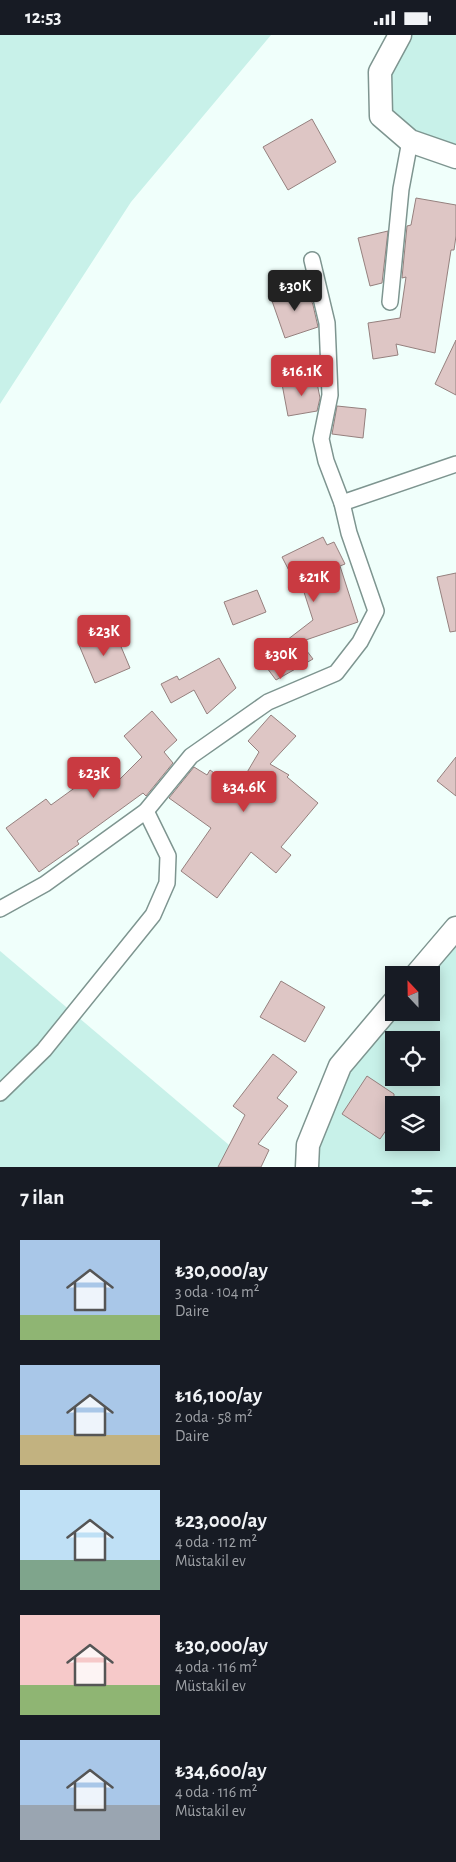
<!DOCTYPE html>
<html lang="tr">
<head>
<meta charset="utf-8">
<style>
  :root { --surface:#171b24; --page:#242831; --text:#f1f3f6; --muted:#9ea1a6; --accent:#c93a41 }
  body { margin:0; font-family:"Alegreya Sans",sans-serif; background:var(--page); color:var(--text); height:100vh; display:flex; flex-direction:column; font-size:19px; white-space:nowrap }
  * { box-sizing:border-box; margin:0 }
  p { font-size:16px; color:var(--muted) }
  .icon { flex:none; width:28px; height:28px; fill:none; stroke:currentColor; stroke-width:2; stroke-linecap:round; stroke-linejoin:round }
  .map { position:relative; height:1132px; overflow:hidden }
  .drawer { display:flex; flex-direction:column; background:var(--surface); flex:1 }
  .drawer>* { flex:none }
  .needle { width:32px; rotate:338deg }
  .buttons { position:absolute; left:385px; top:931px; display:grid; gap:10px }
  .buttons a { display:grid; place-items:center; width:55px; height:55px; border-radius:0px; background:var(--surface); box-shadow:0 2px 12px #0003; font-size:25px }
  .price { position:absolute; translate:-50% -42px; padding:0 11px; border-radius:5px; background:var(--accent); color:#fff; font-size:16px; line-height:32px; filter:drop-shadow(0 1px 2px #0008) }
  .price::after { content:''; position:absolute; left:50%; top:30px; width:15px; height:11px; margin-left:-8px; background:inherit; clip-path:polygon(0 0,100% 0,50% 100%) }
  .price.active { background:#222; color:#fff }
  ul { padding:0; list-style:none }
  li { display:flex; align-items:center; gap:15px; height:125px; padding:0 20px }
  li span { display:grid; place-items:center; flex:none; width:140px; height:100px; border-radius:0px; color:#555 }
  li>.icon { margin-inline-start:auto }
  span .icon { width:60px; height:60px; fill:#fffc; stroke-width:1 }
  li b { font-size:21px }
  h2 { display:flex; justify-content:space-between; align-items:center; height:60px; padding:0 20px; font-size:21px }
  .status { display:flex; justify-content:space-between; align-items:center; height:35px; padding:0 25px; background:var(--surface); direction:ltr }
  .status svg { height:14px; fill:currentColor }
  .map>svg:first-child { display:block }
  .green { fill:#c8f1e9; fill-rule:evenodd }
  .building { fill:#dec6c5; stroke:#95807e }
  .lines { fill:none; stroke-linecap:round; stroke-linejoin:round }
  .street-casing { stroke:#7e9590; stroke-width:18 }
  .secondary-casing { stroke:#7e9590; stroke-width:25 }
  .street { stroke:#fff; stroke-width:15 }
  .secondary { stroke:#fff; stroke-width:22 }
</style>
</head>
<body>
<div class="status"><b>12:53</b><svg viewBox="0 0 49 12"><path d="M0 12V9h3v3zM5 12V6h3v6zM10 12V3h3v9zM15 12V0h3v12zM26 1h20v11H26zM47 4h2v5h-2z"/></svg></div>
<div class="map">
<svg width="456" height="1132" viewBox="0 0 456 1132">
  <rect width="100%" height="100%" fill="#f0fffb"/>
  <!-- green -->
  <g class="green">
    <polygon points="0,0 271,0 131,167 0,369"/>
    <polygon points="403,0 456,0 456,122 410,106 381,55"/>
    <path d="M456 881V1132H314L340 1031 394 978H431V940H411ZM394 1005H431V1042H394ZM394 1070H431V1108H394Z"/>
    <polygon points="0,916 255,1132 0,1132"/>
  </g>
  <!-- building -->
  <g class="building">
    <polygon points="312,84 336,127 288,155 263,112"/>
    <polygon points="416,163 456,170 456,201 454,215 451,215 435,318 396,309 398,320 373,324 368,288 400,283 406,242 402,243 407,191 411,190"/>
    <polygon points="388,196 382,248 370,251 358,203"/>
    <polygon points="306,250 313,270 318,292 285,303 271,263"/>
    <polygon points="456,305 456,360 435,349"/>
    <polygon points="316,343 320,363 317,376 288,381 282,349"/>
    <polygon points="337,371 366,374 363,403 332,399"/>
    <polygon points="323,502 327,510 334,507 345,529 340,531 358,587 300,607 313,624 276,645 261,625 313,585 302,551 298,553 282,522"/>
    <polygon points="456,538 456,596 450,597 437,542"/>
    <polygon points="257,555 266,577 233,590 224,567"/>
    <polygon points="114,595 130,633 95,648 79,610"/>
    <polygon points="219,623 236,653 207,679 194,655 171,668 161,649 177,641 179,645"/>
    <polygon points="152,676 177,705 164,717 173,728 146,761 143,758 77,806 79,809 39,837 6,793 46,764 51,770 98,736 111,753 142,722 124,701"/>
    <polygon points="271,680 296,701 270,729 289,740 287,742 318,768 281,812 291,820 276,838 251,817 217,863 181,836 211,793 169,763 194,732 207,740 210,735 232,751 234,747 239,751 259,717 248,706"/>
    <polygon points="456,722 456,761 437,746"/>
    <polygon points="281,946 325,972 305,1007 260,982"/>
    <polygon points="273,1019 297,1037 277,1063 288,1071 258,1109 269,1115 261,1132 218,1132 245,1080 233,1071"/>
    <polygon points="367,1041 394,1059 394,1084 380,1104 342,1079"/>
  </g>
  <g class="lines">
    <defs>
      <g id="street">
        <polyline points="312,225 327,288 330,360 321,404 326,426 342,468"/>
        <polyline points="390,267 401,154 410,106"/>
        <polyline points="0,874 45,849 146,776 191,721 268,667 336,638 360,607 376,576 349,498 342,468 456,429"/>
        <polyline points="0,1058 44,1015 153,880 167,848 168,821 146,776"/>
      </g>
      <g id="secondary">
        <polyline points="400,0 380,37 381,81 410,106 456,122"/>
        <polyline points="416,940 456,893"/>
        <polyline points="307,1132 308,1110 340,1031 394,967"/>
      </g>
    </defs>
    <!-- street casing -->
    <use href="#street" class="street-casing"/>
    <!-- secondary casing -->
    <use href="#secondary" class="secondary-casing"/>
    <!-- street -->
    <use href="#street" class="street"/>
    <!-- secondary -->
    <use href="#secondary" class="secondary"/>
  </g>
</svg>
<div class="buttons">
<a><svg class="needle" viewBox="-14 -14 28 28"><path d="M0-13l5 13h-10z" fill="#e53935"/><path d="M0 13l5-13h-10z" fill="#9ea1a6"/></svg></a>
<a><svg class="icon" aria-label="locate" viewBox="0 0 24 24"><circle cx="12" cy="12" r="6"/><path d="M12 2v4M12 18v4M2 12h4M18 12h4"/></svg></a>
<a><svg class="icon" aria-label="layers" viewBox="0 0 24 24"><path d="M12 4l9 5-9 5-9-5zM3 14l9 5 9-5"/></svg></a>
</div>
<b class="price active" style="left:295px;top:277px">₺30K</b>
<b class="price" style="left:302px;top:362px">₺16.1K</b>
<b class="price" style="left:314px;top:568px">₺21K</b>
<b class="price" style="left:104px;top:622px">₺23K</b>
<b class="price" style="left:281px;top:645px">₺30K</b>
<b class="price" style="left:94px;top:764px">₺23K</b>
<b class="price" style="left:244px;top:778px">₺34.6K</b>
</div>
<section class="drawer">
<h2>7 ilan<svg class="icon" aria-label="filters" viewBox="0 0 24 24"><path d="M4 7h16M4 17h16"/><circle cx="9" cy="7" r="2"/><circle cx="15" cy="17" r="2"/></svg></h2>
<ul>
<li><span style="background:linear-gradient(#a9c7e8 75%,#8fb573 0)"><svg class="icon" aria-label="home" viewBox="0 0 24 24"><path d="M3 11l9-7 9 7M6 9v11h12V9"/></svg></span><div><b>₺30,000/ay</b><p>3 oda · 104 m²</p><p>Daire</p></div></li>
<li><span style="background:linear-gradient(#a9c7e8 70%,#c2b280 0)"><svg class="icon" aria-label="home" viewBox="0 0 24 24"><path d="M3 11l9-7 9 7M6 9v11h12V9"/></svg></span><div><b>₺16,100/ay</b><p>2 oda · 58 m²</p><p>Daire</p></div></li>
<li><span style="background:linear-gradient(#bfe0f5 70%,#7fa58c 0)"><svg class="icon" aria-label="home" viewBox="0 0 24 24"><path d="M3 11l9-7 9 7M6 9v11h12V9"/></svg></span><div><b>₺23,000/ay</b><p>4 oda · 112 m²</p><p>Müstakil ev</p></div></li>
<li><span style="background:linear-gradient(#f6c9c9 70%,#8fb573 0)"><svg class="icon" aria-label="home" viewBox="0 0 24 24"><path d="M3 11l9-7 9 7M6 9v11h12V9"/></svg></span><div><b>₺30,000/ay</b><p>4 oda · 116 m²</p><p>Müstakil ev</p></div></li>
<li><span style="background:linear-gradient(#a9c7e8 65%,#9aa5b1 0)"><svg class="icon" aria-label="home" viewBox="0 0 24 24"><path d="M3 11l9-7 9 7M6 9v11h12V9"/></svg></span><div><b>₺34,600/ay</b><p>4 oda · 116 m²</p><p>Müstakil ev</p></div></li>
</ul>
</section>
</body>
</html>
